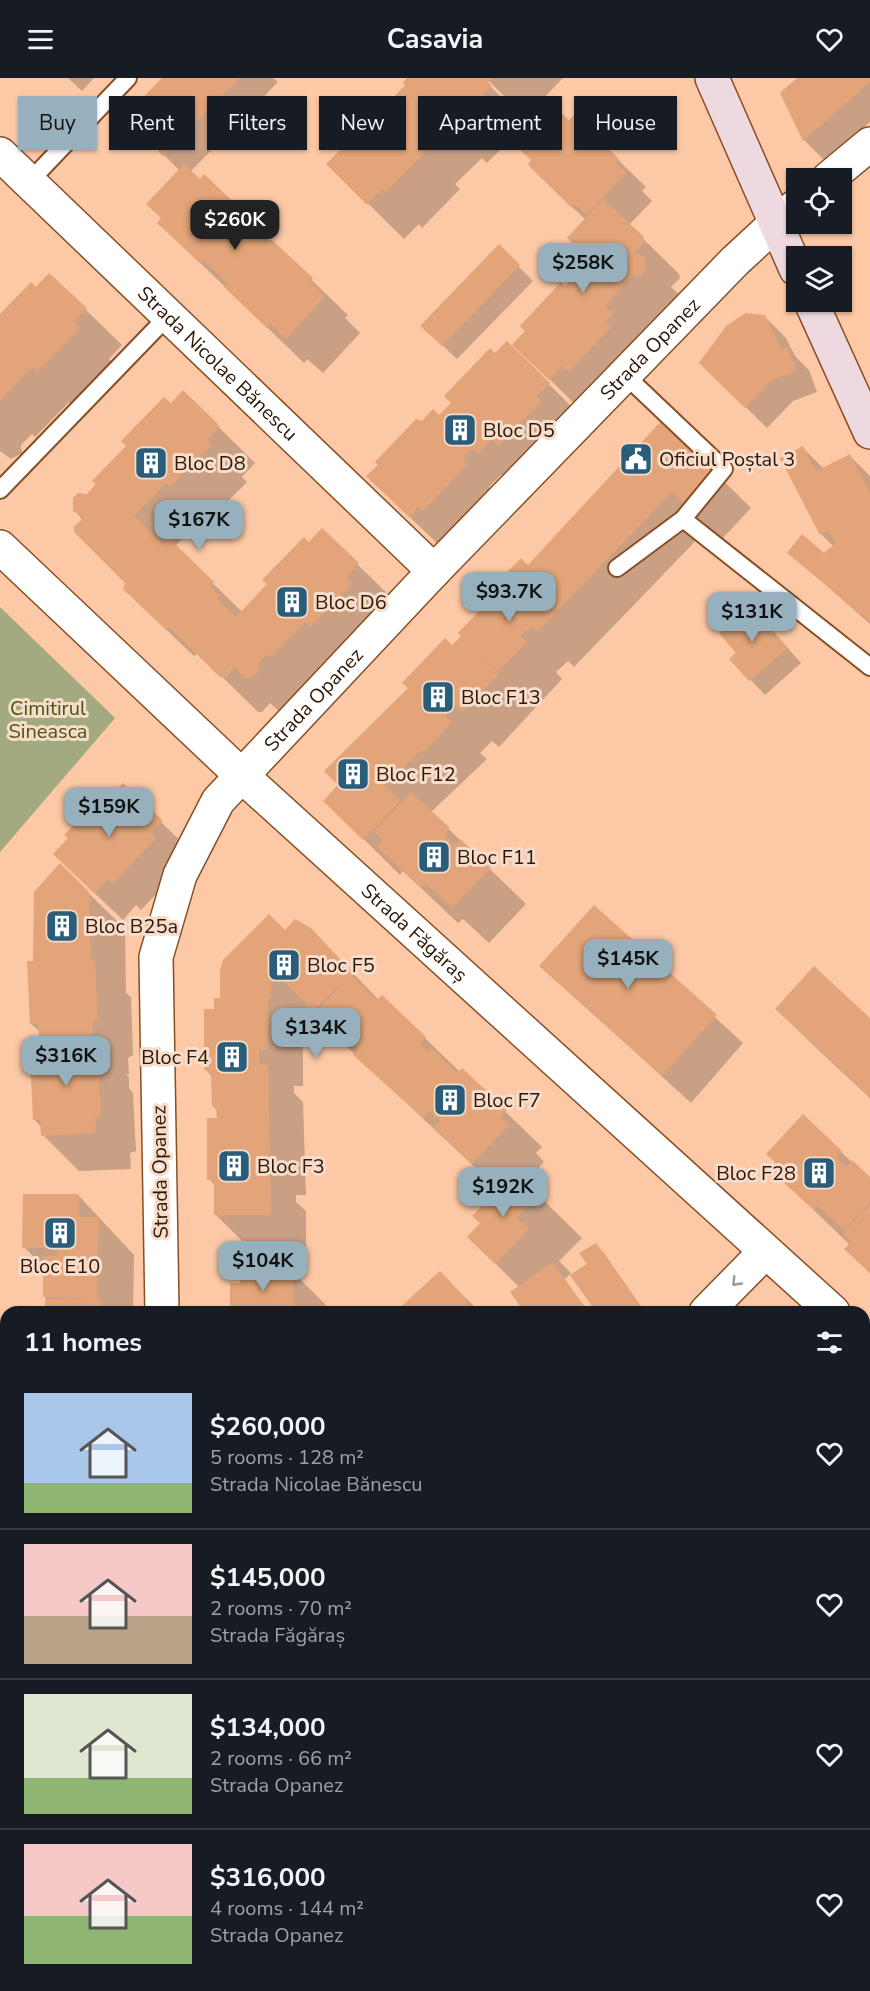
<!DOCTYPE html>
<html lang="en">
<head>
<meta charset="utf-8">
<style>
  :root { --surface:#171b24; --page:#20242c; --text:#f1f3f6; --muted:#9ea1a6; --line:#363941; --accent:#97b0be }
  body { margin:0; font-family:"Nunito Sans",sans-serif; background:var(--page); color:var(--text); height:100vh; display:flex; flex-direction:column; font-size:22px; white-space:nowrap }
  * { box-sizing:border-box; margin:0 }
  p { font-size:20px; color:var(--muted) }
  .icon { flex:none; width:33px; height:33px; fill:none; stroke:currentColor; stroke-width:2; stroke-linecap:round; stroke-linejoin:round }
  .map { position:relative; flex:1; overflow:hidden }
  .panel { position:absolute; left:0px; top:1228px; width:870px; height:686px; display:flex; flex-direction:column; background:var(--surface); border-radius:18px 18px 0 0; box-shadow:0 2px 4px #0004 }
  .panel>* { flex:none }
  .banner { position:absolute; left:18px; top:18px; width:834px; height:54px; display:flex; gap:12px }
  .controls { position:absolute; left:786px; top:90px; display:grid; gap:12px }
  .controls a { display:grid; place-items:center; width:66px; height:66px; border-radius:0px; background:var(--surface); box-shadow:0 2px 4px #0004; font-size:30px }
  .price { position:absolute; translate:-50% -51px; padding:0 14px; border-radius:12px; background:var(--accent); color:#111; font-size:20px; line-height:39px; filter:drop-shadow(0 2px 3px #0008) }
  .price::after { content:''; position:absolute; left:50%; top:36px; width:18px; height:14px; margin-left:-9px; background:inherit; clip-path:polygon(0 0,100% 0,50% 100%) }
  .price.on { background:#222; color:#fff }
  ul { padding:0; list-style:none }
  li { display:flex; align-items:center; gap:18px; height:150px; padding:0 24px }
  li+li { border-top:2px solid var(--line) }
  li span { display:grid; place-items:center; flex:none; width:168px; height:120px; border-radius:0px; color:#555 }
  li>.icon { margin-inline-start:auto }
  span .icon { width:72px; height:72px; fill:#fffc; stroke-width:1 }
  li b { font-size:26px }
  h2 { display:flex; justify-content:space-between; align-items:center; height:72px; padding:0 24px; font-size:26px }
  .tag { padding:0 21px; border-radius:0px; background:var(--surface); box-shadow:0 2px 4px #0004; font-size:21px; line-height:54px }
  .tag.on { background:var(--accent); color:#111 }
  header { display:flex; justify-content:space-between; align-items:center; height:78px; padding:0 24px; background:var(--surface); font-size:27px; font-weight:700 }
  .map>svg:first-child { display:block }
  .green { fill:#a3aa80 }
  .shadow { fill:#0003 }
  .building { fill:#e2a478 }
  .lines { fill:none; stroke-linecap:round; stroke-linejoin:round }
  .service-casing { stroke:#874f24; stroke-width:20 }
  .minor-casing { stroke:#874f24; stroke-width:36 }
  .tertiary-casing { stroke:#874f24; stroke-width:36 }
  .secondary-casing { stroke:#874f24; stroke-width:36 }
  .service { stroke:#fff; stroke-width:16 }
  .minor { stroke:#fff; stroke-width:33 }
  .tertiary { stroke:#fff; stroke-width:33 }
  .secondary { stroke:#eed9e1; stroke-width:33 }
  .oneway { stroke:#a1978e }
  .labels { text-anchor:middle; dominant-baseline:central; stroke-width:6; stroke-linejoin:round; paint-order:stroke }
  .street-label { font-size:20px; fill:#2e1705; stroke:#f6dcca }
  .poi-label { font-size:20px; fill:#2e1705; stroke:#f6dcca; text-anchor:start }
  .park-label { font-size:20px; fill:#4d5510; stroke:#f6dcca }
</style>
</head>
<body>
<header><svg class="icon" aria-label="menu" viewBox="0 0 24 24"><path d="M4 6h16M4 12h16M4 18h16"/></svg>Casavia<svg class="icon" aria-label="heart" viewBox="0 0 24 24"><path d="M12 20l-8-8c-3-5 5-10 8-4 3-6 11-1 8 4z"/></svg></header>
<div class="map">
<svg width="870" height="1913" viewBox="0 0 870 1913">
  <rect width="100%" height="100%" fill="#fcc8a5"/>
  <!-- green -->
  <polygon class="green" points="0,529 115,640 0,774"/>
  <!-- shadow -->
  <g class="shadow">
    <polygon points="68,0 94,0 82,13"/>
    <polygon points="164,0 273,0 278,4 190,94 245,138 348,237 345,240 360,255 323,295 307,281 304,285 159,145 180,93 126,39"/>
    <polygon points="409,0 563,0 525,39 488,2 486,4 527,45 487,85 482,80 455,106 460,111 422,150 419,146 404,161 328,86 407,7"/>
    <polygon points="800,0 870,0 870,44 826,84 804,62 782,16"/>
    <polygon points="574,39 646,109 642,113 652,123 629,147 679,196 680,200 671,209 681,218 586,337 514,266 565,210 589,180 586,142 557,115 569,45"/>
    <polygon points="499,169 533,203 457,281 422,248"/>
    <polygon points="50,197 122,267 109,281 115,287 74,329 69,324 35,359 32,356 21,367 22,375 11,381 0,373 0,238 36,211"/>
    <polygon points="746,237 764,238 786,260 795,278 809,292 817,314 793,323 767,350 701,285 736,241"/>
    <polygon points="507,265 576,333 506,402 501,397 489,409 494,414 451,459 447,455 437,465 396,426 422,345 439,339"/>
    <polygon points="183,314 255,385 242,399 247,404 207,444 203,440 175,468 242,534 322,452 394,522 280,634 270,625 262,634 258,634 198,575 194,578 152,538 75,432"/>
    <polygon points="663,343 751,430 722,461 709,449 574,589 568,583 556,594 562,601 499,669 492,663 480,675 487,681 431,734 526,826 489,865 463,841 458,845 403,793 400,797 325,723 452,569"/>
    <polygon points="803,370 824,391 850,378 870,398 870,546 789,474 824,477 834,469 821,456"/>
    <polygon points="765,544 801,585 765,617 731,581"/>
    <polygon points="161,744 189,771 183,788 141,832 136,827 123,842 82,803"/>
    <polygon points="60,787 125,851 126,915 131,919 133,977 128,980 129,996 126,996 129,999 129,1010 133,1015 136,1073 130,1075 131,1091 79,1093 43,1057 42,1050 34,1041 38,980 44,965 40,962 40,954 31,946 35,884"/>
    <polygon points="594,829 743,965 691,1025 541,888"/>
    <polygon points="310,851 379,922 425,960 460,994 462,992 542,1069 536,1075 544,1084 525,1104 582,1160 559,1183 571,1195 564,1202 589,1234 526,1234 512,1215 519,1209 469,1159 482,1146 499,1112 313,937 307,943 306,956 303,956 303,1008 294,1008 294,1015 303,1024 306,1117 296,1117 296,1124 306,1133 306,1172 252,1173 216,1137 216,1108 209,1101 218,1033 213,1028 213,999 206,992 215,933 221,922 285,854"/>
    <polygon points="777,931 870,942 870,1020 813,967"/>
    <polygon points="841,1074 870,1101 870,1195 846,1171 850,1167 771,1091"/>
    <polygon points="79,1118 134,1177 133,1234 46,1234 45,1190 24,1169"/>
    <polygon points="596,1167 603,1174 645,1234 598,1234 572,1198 589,1187"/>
    <polygon points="293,1194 329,1230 329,1234 232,1234 231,1207 241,1207"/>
    <polygon points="440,1195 480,1234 397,1234"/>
    <polygon points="870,1435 870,1529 864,1512 864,1437"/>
    <polygon points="0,1463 6,1463 6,1534 0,1528"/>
    <polygon points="2,1640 6,1644 6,1715 0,1717"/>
    <polygon points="864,1730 869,1757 864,1758"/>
    <polygon points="6,1784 6,1874 0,1875 0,1786"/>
    <polygon points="864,1790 867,1805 864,1806"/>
    <polygon points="864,1829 870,1853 870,1862 864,1863"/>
    <polygon points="56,1908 94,1908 94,1909 78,1913 61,1913"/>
    <polygon points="539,1908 598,1908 601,1913 539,1913"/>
  </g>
  <!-- building -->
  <g class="building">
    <polygon points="162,0 240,0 163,78 124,39"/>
    <polygon points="407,0 492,0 488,4 492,8 450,51 445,45 420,69 426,74 385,115 382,111 367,127 326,86 340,72 337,68 379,25 383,30 405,7 403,4"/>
    <polygon points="797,0 870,0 870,4 803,63 780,15"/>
    <polygon points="557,31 569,42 574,37 619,81 616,85 626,95 586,137 575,126 571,129 528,87 531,82 519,71"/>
    <polygon points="184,86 200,101 204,96 247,137 241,143 266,166 271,161 313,200 310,204 325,218 286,261 271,246 267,250 224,209 227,205 204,183 201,186 157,145 161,140 146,126"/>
    <polygon points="603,121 644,159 644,164 634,174 645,180 646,193 641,198 633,197 605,228 613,236 605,244 611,249 569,294 562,288 549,302 512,267 525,253 520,248 561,204 565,208 574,199 571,197 587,180 567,160"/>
    <polygon points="499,166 520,187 442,268 420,248"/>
    <polygon points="49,195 87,230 74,244 80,250 37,294 32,289 0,323 0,236 31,204 36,209"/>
    <polygon points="746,235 765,237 781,271 787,269 797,293 772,302 745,330 699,285 726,248"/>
    <polygon points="507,263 550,305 537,318 542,323 499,368 492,361 478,376 472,371 463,381 468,386 423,433 419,429 409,439 366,398 378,387 375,384 416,341 422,343 433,331 439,337 451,325 444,318 490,270 495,275"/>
    <polygon points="183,312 220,348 207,362 212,367 170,409 166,405 134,438 163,466 169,460 214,504 210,509 220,518 217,521 236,539 267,506 262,502 304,459 309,464 322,450 359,485 347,499 353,505 310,549 305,544 271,579 267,576 258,586 259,594 247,601 242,599 235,588 226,599 220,599 169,549 166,552 123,511 125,505 74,454 74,449 84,439 73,433 73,420 78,415 87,416 96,406 92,403 126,368 121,363 164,319 171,325"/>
    <polygon points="663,341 716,393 685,426 672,414 537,554 531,548 521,558 527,564 498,594 466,564 499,596 462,634 455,628 445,638 452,644 423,675 400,654 420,673 391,703 381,693 376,699 400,723 363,762 323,723 338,707 324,693 408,610 402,605 445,560 452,567 461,558 458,555 483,529 478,524 521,480 528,487"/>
    <polygon points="803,368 816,393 850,376 870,415 870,544 787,475 802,456 824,475 836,465 828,453 820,457 780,380"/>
    <polygon points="750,527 788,570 749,603 729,581 736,575 719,555"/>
    <polygon points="123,705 163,743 151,754 156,760 113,806 108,801 95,816 53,776 68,760 64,757 107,713 111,717"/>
    <polygon points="411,714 450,750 444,758 448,761 454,767 460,761 491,789 452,830 426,806 421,810 377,769 383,762 374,754"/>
    <polygon points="60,785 89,814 91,882 95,882 98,941 92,944 93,960 39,962 38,946 30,946 27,883 33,883 34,814"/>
    <polygon points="594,827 717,937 662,998 539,888"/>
    <polygon points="269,836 285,852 295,841 311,850 353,895 351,897 377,922 382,917 426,959 420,966 428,974 432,970 457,995 462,990 507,1032 500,1039 509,1047 472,1086 433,1050 440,1043 430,1033 423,1040 353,977 359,970 349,960 342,967 312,939 346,901 313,933 280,899 271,907 271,920 268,920 268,972 259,972 259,986 268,987 270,1081 261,1081 261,1096 270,1096 271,1137 214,1137 214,1102 207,1102 207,1040 217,1040 216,1028 212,1028 211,993 204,992 204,931 214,931 214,920 220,920 220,893 223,882"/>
    <polygon points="814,888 870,940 870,1019 775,931"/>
    <polygon points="93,961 94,978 98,977 101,1037 95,1039 96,1055 41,1058 40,1042 33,1042 30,979 36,978 35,964"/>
    <polygon points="803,1036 842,1073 836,1079 846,1089 852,1082 870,1099 870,1124 844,1152 818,1128 814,1132 769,1091 775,1084 766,1076"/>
    <polygon points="516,1093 540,1116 517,1140 529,1151 495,1186 467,1159 480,1145 472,1138"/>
    <polygon points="23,1116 79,1116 79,1139 99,1139 97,1221 101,1221 101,1234 45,1234 45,1221 91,1220 43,1219 43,1178 57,1178 57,1170 22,1170"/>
    <polygon points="870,1126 870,1195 844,1171 851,1164 842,1156"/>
    <polygon points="596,1165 642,1230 636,1234 596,1234 570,1197 587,1186 579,1175"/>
    <polygon points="553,1184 588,1234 524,1234 510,1214"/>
    <polygon points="239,1193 293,1193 294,1234 230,1234 230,1205 240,1205"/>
    <polygon points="440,1193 469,1224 458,1234 395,1234"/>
    <polygon points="870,1387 870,1411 864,1389"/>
    <polygon points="870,1433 870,1463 864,1465 864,1435"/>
    <rect x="0" y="1462" width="6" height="54"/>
    <polygon points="870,1479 870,1528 868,1529 864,1517 864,1481"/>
    <polygon points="6,1575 6,1618 3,1619 0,1607 0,1576"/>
    <polygon points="0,1639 2,1639 6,1654 6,1697 0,1699"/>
    <polygon points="6,1783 6,1847 0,1848 0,1784"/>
    <polygon points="537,1908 588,1908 589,1913 538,1913"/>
  </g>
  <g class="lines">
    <defs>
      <g id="service">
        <polyline points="29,104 128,0"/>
        <polyline points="0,412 168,238"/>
        <polyline points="683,441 870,589"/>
        <polyline points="617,490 683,441 724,391 625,297"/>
      </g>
      <g id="minor">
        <path id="s1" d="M0 76 434 493"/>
        <path id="s2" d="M0 469 241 697 833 1234"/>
        <path id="s3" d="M162 1234 156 879 180 797 218 723 434 493 735 183 775 146"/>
        <polyline points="706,1234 765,1174"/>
        <polyline points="864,1262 870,1267"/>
        <polyline points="864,1351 870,1347"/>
        <polyline points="864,1702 870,1735"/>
        <polyline points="354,1908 355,1913"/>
        <polyline points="635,1908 636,1913"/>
        <polyline points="121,1913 122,1908"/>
      </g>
      <g id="tertiary">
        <polyline points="829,100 870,66"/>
        <polyline points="775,146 796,128"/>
      </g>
      <g id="secondary">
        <polyline points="712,0 796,191"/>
        <polyline points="811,224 870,354"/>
      </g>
    </defs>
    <!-- service casing -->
    <use href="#service" class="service-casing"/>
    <!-- minor casing -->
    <use href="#minor" class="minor-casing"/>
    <!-- tertiary casing -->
    <use href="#tertiary" class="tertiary-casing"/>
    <!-- secondary casing -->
    <use href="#secondary" class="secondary-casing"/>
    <!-- service -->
    <use href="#service" class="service"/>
    <!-- minor -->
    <use href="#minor" class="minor"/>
    <!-- tertiary -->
    <use href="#tertiary" class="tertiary"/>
    <!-- secondary -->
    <use href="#secondary" class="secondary"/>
  </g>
  <!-- one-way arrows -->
  <defs><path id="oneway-chevron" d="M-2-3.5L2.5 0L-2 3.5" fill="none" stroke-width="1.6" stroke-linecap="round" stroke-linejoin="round" transform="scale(1.5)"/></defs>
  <use class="oneway" href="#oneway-chevron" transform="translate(736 1204) rotate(134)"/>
  <!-- icons -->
  <defs>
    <symbol id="building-square" viewBox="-11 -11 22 22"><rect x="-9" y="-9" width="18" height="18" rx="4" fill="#295d79" stroke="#f6dcca"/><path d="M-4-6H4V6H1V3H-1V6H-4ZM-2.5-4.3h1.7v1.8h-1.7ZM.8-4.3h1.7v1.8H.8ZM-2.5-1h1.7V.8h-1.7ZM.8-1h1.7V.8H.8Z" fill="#fff"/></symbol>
    <symbol id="civic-square" viewBox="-11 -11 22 22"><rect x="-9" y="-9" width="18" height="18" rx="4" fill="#295d79" stroke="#f6dcca"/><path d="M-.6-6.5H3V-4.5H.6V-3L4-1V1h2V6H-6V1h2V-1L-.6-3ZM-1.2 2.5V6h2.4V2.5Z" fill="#fff"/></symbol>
  </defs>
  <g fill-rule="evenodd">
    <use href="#building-square" x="441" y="333" width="38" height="38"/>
    <use href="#civic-square" x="617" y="362" width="38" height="38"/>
    <use href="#building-square" x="132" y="366" width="38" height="38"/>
    <use href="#building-square" x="273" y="505" width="38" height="38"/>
    <use href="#building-square" x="419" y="600" width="38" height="38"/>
    <use href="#building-square" x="334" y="677" width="38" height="38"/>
    <use href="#building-square" x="415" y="760" width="38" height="38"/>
    <use href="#building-square" x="43" y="829" width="38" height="38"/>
    <use href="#building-square" x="265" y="868" width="38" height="38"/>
    <use href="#building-square" x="213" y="960" width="38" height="38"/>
    <use href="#building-square" x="431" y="1003" width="38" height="38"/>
    <use href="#building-square" x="215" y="1069" width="38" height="38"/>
    <use href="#building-square" x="800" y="1076" width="38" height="38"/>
    <use href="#building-square" x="41" y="1136" width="38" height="38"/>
  </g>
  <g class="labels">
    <!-- street labels -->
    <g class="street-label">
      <text stroke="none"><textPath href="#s3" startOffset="1149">Strada Opanez</textPath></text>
      <text stroke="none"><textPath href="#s1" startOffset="302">Strada Nicolae Bănescu</textPath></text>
      <text stroke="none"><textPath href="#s3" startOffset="663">Strada Opanez</textPath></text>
      <text stroke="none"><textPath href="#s2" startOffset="566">Strada Făgăraș</textPath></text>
      <text transform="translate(160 1094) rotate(-91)">Strada Opanez</text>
    </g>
    <!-- poi labels -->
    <g class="poi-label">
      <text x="483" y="352">Bloc D5</text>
      <text x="659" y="381">Oficiul Poștal 3</text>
      <text x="174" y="385">Bloc D8</text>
      <text x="315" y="524">Bloc D6</text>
      <text x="461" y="619">Bloc F13</text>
      <text x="376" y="696">Bloc F12</text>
      <text x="457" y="779">Bloc F11</text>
      <text x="85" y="848">Bloc B25a</text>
      <text x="307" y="887">Bloc F5</text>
      <text x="209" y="979" text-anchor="end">Bloc F4</text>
      <text x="473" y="1022">Bloc F7</text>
      <text x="257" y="1088">Bloc F3</text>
      <text x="796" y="1095" text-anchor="end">Bloc F28</text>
      <text x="60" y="1188" text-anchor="middle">Bloc E10</text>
    </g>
    <!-- park labels -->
    <g class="park-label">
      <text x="48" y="630">Cimitirul<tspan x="48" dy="23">Sineasca</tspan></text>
    </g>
  </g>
</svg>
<div class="controls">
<a><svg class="icon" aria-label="locate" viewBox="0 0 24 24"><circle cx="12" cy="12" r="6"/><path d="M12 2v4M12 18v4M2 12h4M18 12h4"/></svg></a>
<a><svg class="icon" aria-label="layers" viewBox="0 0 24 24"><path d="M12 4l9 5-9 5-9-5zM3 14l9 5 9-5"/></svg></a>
</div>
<b class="price on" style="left:235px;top:173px">$260K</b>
<b class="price" style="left:583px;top:216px">$258K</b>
<b class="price" style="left:199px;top:473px">$167K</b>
<b class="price" style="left:509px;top:545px">$93.7K</b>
<b class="price" style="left:752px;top:565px">$131K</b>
<b class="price" style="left:109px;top:760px">$159K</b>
<b class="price" style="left:628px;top:912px">$145K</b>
<b class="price" style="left:316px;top:981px">$134K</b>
<b class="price" style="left:66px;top:1009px">$316K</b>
<b class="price" style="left:503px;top:1140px">$192K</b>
<b class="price" style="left:263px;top:1214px">$104K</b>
<div class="banner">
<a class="tag on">Buy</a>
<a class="tag">Rent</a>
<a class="tag">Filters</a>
<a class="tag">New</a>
<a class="tag">Apartment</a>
<a class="tag">House</a>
</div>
<section class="panel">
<h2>11 homes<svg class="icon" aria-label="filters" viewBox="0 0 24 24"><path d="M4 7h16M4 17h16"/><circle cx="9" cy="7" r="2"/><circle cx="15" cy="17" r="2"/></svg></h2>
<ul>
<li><span style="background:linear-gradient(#a9c7e8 75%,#8fb573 0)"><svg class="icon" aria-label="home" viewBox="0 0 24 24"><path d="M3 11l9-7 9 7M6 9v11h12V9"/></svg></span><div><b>$260,000</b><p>5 rooms · 128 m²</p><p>Strada Nicolae Bănescu</p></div><svg class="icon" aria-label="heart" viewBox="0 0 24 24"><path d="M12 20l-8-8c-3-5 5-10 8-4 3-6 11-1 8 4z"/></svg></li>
<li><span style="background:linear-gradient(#f6c9c9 60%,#b9a48a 0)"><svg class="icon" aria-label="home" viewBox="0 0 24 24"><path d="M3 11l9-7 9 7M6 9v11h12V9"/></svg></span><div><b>$145,000</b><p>2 rooms · 70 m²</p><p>Strada Făgăraș</p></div><svg class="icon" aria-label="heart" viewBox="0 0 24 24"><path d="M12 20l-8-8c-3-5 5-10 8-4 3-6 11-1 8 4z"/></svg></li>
<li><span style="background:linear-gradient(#dfe7d0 70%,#8fb573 0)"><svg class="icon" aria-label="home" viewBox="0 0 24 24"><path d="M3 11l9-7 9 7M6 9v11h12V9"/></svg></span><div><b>$134,000</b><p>2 rooms · 66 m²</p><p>Strada Opanez</p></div><svg class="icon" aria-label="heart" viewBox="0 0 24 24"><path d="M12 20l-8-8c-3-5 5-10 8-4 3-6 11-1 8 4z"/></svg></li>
<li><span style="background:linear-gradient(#f6c9c9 60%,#8fb573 0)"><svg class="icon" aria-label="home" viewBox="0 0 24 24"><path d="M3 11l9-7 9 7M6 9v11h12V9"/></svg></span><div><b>$316,000</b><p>4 rooms · 144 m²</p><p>Strada Opanez</p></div><svg class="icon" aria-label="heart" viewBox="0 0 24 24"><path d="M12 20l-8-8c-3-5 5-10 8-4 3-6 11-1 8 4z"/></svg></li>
</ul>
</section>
</div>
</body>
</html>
